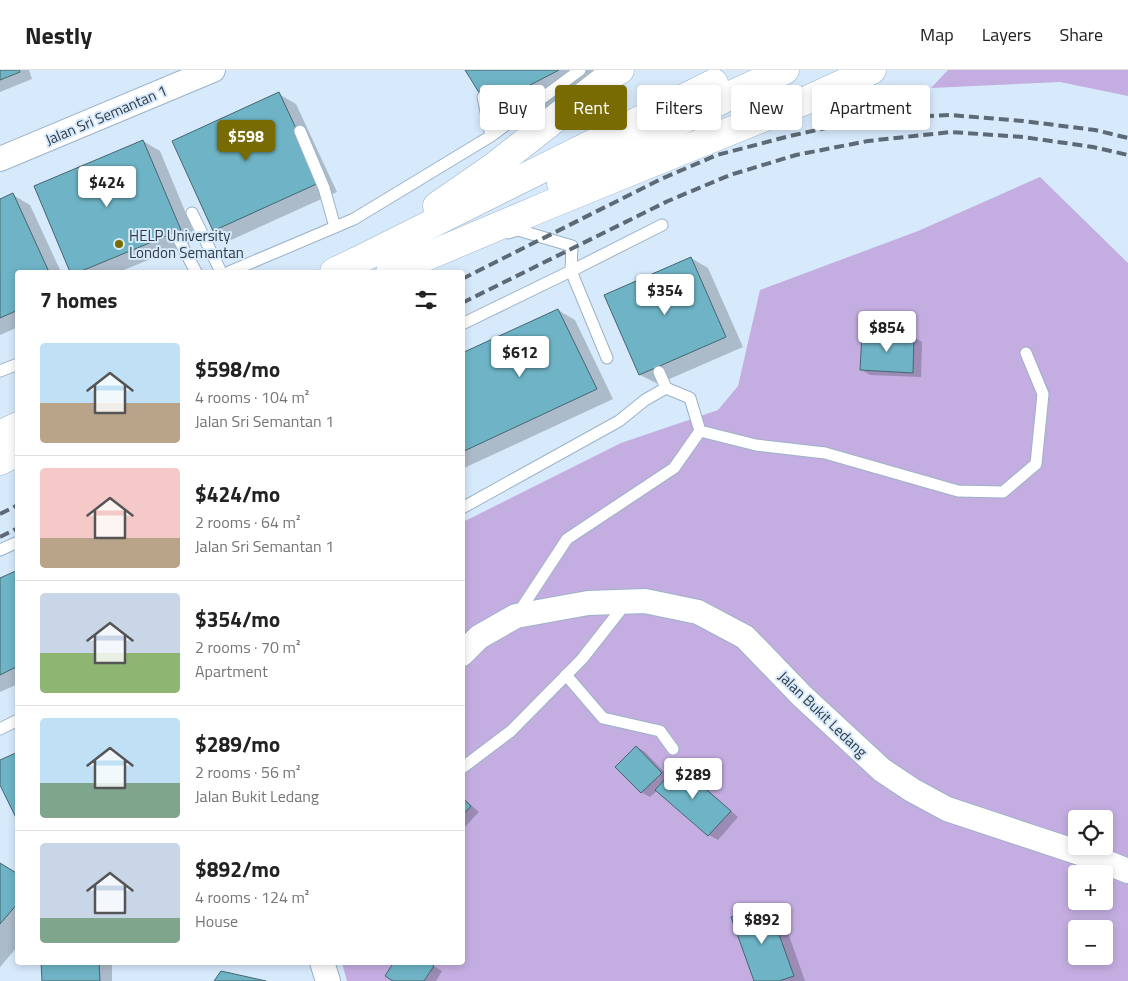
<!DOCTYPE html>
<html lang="en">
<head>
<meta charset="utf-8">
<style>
  :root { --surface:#fff; --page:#f6f6f6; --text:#222; --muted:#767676; --line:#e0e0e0; --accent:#796b03 }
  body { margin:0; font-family:"Titillium Web",sans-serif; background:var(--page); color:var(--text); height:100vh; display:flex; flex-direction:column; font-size:19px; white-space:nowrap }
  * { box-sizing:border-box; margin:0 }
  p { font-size:16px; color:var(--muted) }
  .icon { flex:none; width:28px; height:28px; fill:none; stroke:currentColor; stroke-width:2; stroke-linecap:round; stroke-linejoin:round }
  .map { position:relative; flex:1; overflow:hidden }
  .details { position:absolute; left:15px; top:200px; width:450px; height:695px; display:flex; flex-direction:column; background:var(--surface); border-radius:5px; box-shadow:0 2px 8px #0003 }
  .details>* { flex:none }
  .top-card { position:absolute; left:480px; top:15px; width:475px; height:45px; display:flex; gap:10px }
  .controls { position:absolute; left:1068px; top:740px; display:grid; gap:10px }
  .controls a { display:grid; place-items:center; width:45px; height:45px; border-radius:5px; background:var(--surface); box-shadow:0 2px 8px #0003; font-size:25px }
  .price { position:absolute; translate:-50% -42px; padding:0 11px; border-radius:5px; background:#fff; color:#222; font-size:16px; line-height:32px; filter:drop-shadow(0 1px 2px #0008) }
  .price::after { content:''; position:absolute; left:50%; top:30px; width:15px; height:11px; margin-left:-8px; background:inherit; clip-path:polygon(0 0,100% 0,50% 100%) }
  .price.current { background:var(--accent); color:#fff }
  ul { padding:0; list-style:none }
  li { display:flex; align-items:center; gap:15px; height:125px; padding:0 25px }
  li+li { border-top:1px solid var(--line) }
  li span { display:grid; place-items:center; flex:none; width:140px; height:100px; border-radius:5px; color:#555 }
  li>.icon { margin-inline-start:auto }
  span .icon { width:60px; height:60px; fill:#fffc; stroke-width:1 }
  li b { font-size:21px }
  h2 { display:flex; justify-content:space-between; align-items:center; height:60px; padding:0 25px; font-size:21px }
  .pill { padding:0 18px; border-radius:5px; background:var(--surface); box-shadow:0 2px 8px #0003; font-size:18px; line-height:45px }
  .pill.current { background:var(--accent); color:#fff }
  header { display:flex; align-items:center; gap:30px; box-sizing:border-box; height:70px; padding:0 25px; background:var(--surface); border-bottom:1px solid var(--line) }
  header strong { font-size:24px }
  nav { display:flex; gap:28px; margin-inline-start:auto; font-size:18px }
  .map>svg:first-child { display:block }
  .forest { fill:#c4aee1; fill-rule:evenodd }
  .shadow { fill:#0003 }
  .building { fill:#6eb4c6; stroke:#46666f }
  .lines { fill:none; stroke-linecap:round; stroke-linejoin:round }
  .lane-casing { stroke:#9bb2c7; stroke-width:13 }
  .street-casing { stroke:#9bb2c7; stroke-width:26 }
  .primary-casing { stroke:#9bb2c7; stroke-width:29 }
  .highway-casing { stroke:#9bb2c7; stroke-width:29 }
  .lane { stroke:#fff; stroke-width:11 }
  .street { stroke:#fff; stroke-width:24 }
  .primary { stroke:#fff; stroke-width:28 }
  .highway { stroke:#fff; stroke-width:28 }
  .rail { stroke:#5d6974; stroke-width:4; stroke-dasharray:10 5; stroke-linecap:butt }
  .poi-dot { fill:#796b03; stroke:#d7eafc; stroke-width:2 }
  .labels { text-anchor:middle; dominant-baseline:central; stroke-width:4; stroke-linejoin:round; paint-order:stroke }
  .street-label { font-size:15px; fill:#323b44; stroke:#d7eafc }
  .poi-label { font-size:15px; fill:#323b44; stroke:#d7eafc; text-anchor:start }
</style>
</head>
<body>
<header>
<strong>Nestly</strong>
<nav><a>Map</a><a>Layers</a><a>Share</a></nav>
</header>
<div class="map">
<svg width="1128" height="911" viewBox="0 0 1128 911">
  <rect width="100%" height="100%" fill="#d7eafc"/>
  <!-- forest -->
  <g class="forest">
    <polygon points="948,0 1128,0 1128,26 1060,12 931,18"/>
    <path d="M1040 107 1128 193V911H347L342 893 462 892 463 452 621 373 718 340 738 316 760 220 918 161ZM1076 749H1104V776H1076ZM1076 804H1104V831H1076ZM1076 859H1104V886H1076Z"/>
  </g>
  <!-- shadow -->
  <g class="shadow">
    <polygon points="0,0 29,0 32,9 0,22"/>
    <polygon points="466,0 603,0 606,10 520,54 489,36"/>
    <polygon points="279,24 296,34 337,122 231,170 214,160"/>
    <polygon points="143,71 160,81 197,170 119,202 71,202 35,116"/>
    <polygon points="13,125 30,135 61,202 18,202 18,257 0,265 0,131"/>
    <polygon points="691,188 708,198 743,277 658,314 640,305 605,225"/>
    <polygon points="558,240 575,250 613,329 462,399 462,285"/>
    <polygon points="914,267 922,272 921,307 870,305 862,300"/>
    <polygon points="18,501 18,614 0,622 0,510"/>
    <polygon points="637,677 645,682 669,707 678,696 686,701 738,747 718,770 709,765 658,720 650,727 641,722"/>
    <polygon points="462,727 479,742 462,760"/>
    <polygon points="0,793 18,804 18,876 0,897"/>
    <polygon points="768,835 781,843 805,911 756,911"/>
    <rect x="43" y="892" width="69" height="19"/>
    <polygon points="427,892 442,901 436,911 395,911"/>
  </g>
  <!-- building -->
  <g class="building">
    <polygon points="0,0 19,0 20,2 0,10"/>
    <polygon points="465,0 559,0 488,37"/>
    <polygon points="279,22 321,112 213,161 172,71"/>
    <polygon points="143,70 181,160 79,202 70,202 34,116"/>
    <polygon points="13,123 49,202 18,202 18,240 0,248 0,129"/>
    <polygon points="691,187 726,267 639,305 604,225"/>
    <polygon points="558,239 597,319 462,382 462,283"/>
    <polygon points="862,264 914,266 913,303 860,300"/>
    <polygon points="18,500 18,596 0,605 0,508"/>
    <polygon points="636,676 662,703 641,723 615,697"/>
    <polygon points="18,682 18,752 0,715 0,690"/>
    <polygon points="678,695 731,741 708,766 655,720"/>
    <polygon points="462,728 471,736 462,746"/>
    <polygon points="0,793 18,804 18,833 0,854"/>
    <polygon points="768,834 794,906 779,911 754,911 731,847"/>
    <polygon points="41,892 99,892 100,911 42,911"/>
    <polygon points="394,892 429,892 434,896 424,911 393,911 385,906"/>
    <polygon points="221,901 266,911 214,911"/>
  </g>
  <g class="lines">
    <defs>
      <g id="lane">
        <polyline points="483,27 491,66"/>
        <polyline points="300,61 324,118 335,157"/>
        <polyline points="192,143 221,202"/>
        <polyline points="177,166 196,202"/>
        <polyline points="229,202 354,149 491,66 580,0"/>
        <polyline points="462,254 571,201 572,176 518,160 508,163"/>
        <polyline points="607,288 571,201 662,155"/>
        <polyline points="0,301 18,294"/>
        <polyline points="659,302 666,318"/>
        <polyline points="462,438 619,351 645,330 666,318 690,328 700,361 756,375 825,383 958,421 1003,422 1036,394 1043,324 1026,283"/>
        <polyline points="0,480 18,472"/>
        <polyline points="517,545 567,469 674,398 700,361"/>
        <polyline points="566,605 603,648 660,661 673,679"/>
        <polyline points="0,659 18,650"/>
        <polyline points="462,698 511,661 582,589 626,533"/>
      </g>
      <g id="street">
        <polyline points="0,89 213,0"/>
        <polyline points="462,584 479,567 516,546 588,533 645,531 698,542 745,567 802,626 882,700 912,720 947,739 1098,789 1128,801"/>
        <polyline points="322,892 328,911"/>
      </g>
      <g id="primary">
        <polyline points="561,113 733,24 785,0"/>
        <polyline points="437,136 492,98 611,5 620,0"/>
        <polyline points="355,192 714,13"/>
        <polyline points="390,202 546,136 807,30 872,0"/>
      </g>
      <g id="highway">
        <polyline points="334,202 355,192"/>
        <polyline points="0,365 18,356"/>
        <polyline points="0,391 18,382"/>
      </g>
    </defs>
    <!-- lane casing -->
    <use href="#lane" class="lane-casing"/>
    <!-- street casing -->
    <use href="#street" class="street-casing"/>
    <!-- primary casing -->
    <use href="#primary" class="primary-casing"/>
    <!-- highway casing -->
    <use href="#highway" class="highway-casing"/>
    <!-- lane -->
    <use href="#lane" class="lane"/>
    <!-- street -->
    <use href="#street" class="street"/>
    <!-- primary -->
    <use href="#primary" class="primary"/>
    <!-- highway -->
    <use href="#highway" class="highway"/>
    <!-- rail -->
    <g class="rail">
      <polyline points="462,209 661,109 717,85 790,66 866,49 950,45 1023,51 1095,60 1128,68"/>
      <polyline points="462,233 668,131 730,105 796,85 868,71 951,62 1023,67 1093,77 1128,85"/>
      <polyline points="0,444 18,435"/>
      <polyline points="0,467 18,458"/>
    </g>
  </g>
  <!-- markers -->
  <circle class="poi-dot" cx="119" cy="174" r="5"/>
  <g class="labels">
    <!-- street labels -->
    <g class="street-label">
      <text transform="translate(106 45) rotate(-23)">Jalan Sri Semantan 1</text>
      <text transform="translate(823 644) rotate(44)">Jalan Bukit Ledang</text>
    </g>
    <!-- poi labels -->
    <g class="poi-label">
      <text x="129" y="165">HELP University<tspan x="129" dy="17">London Semantan</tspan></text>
    </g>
  </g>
</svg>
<div class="controls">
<a><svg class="icon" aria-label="locate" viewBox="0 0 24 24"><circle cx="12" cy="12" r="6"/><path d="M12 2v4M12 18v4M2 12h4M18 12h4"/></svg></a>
<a>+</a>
<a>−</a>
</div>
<b class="price current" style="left:246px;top:92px">$598</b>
<b class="price" style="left:107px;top:138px">$424</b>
<b class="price" style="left:665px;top:246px">$354</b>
<b class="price" style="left:887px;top:283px">$854</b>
<b class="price" style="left:520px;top:308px">$612</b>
<b class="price" style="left:693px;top:730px">$289</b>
<b class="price" style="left:762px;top:875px">$892</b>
<div class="top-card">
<a class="pill">Buy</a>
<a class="pill current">Rent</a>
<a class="pill">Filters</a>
<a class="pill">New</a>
<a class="pill">Apartment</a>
</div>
<section class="details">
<h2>7 homes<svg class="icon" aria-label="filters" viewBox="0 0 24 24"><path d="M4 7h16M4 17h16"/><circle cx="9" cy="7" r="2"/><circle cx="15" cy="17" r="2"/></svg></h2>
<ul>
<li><span style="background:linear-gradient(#bfe0f5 60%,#b9a48a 0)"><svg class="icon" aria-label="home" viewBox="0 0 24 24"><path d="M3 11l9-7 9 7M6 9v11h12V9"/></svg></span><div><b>$598/mo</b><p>4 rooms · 104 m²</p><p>Jalan Sri Semantan 1</p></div></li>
<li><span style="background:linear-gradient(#f6c9c9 70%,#b9a48a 0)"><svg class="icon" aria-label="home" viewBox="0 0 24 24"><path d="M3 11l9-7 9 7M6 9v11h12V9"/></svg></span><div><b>$424/mo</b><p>2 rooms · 64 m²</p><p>Jalan Sri Semantan 1</p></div></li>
<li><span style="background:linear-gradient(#c9d6e8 60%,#8fb573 0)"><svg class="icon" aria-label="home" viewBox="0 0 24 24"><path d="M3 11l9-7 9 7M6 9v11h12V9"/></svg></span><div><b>$354/mo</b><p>2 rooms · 70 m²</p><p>Apartment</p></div></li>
<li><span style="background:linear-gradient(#bfe0f5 65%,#7fa58c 0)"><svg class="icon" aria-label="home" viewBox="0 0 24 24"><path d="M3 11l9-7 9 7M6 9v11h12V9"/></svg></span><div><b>$289/mo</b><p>2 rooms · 56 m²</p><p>Jalan Bukit Ledang</p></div></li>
<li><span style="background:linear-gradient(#c9d6e8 75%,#7fa58c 0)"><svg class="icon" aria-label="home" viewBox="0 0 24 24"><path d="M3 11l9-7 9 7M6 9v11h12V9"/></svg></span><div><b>$892/mo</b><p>4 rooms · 124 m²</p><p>House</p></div></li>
</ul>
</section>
</div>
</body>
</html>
